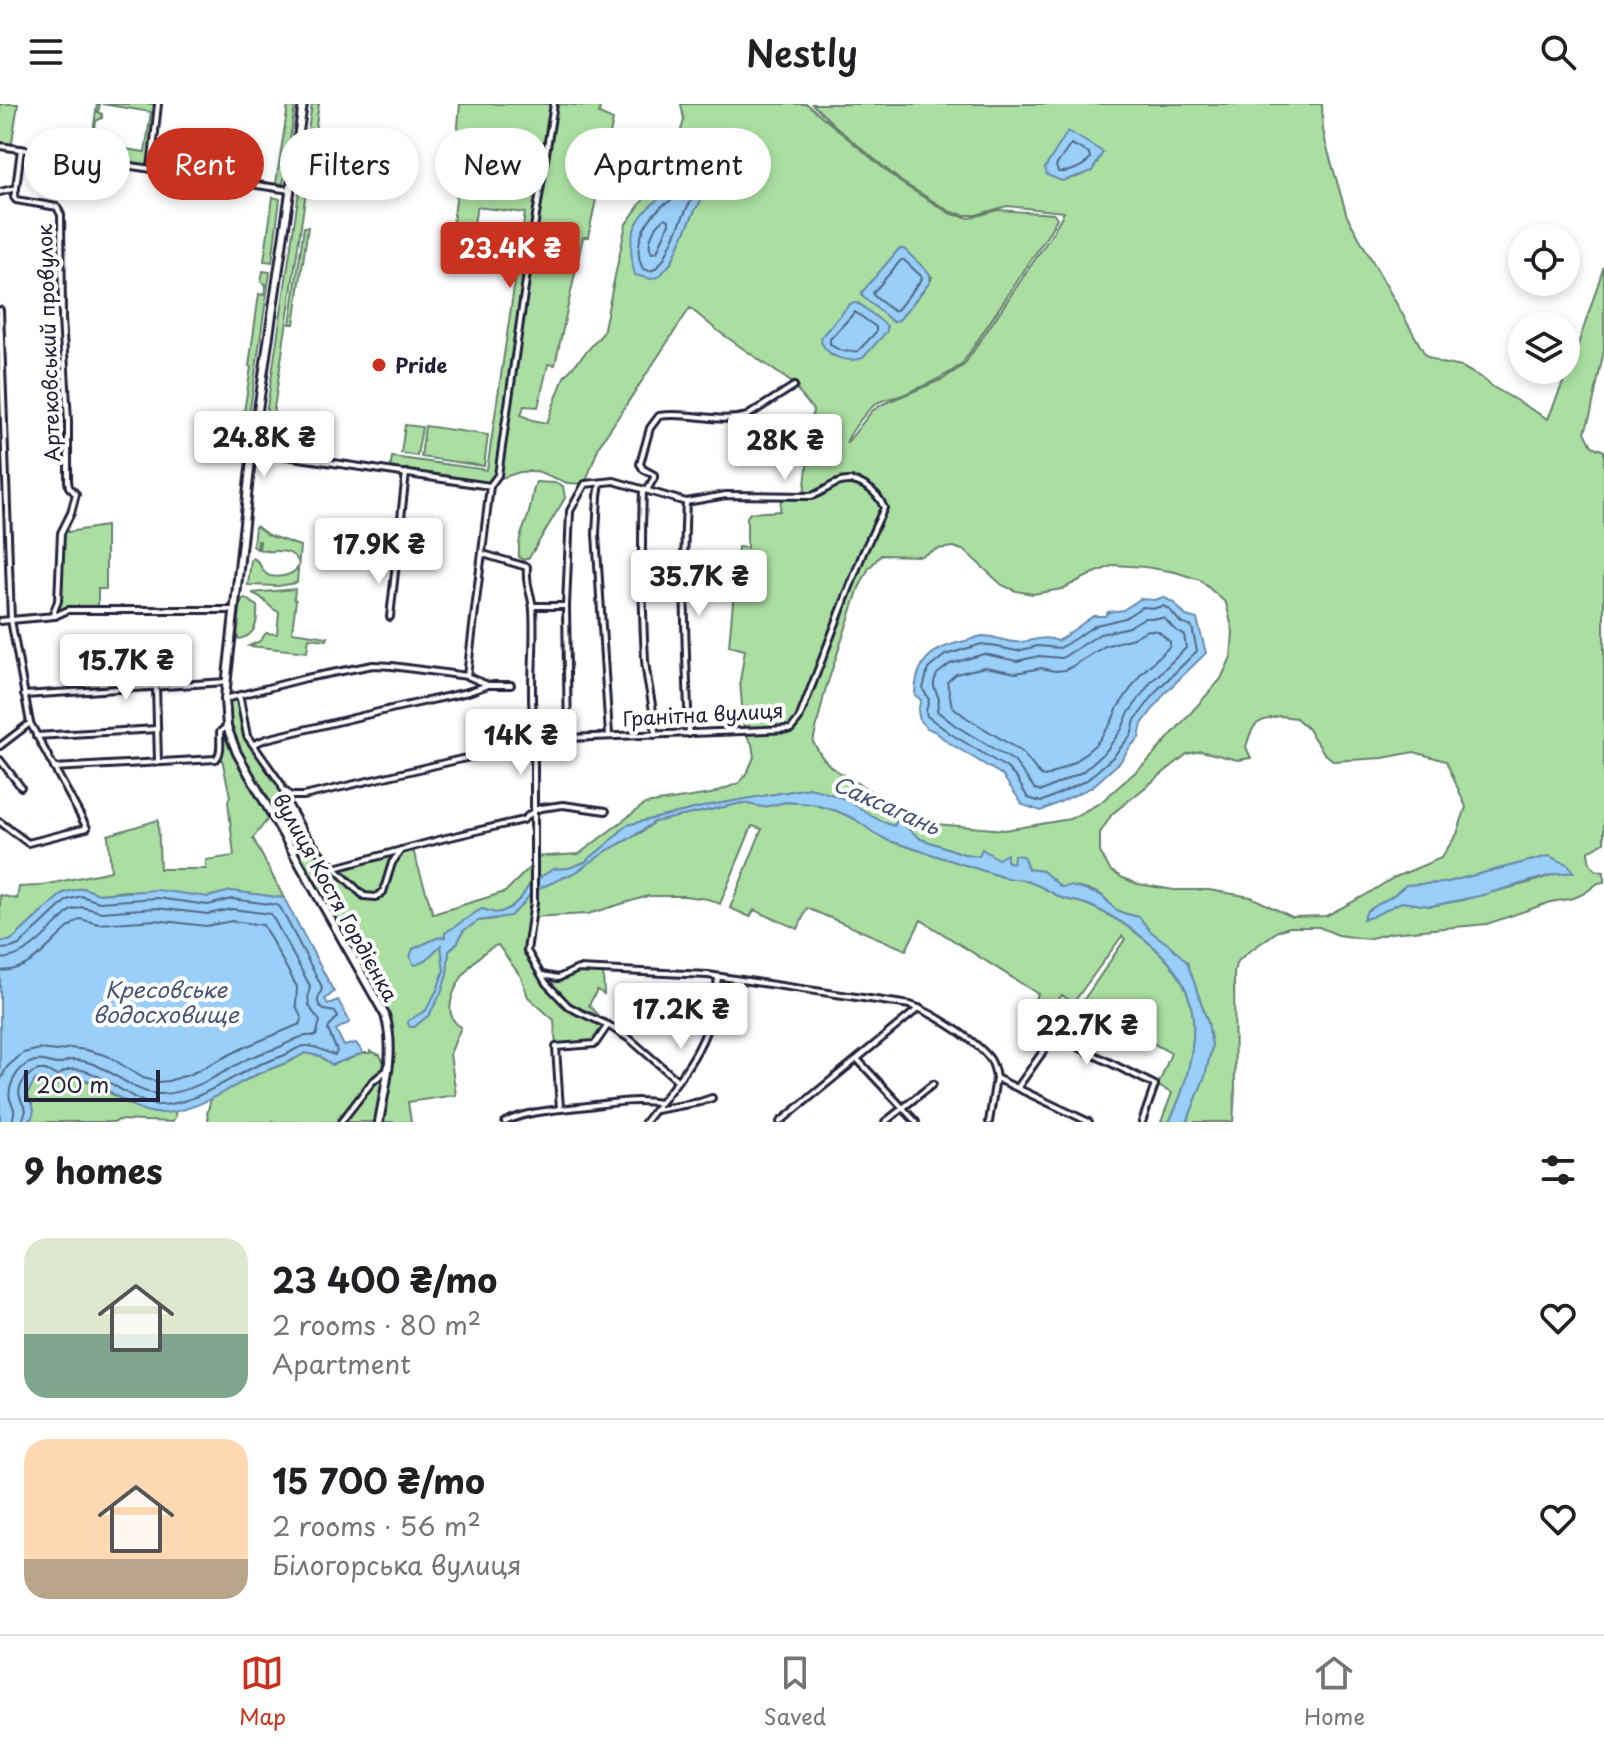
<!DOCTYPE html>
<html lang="en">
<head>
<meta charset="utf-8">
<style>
  :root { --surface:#fff; --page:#f2f2f2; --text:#202124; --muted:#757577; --line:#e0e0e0; --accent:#c8321e }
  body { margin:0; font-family:"Playpen Sans",sans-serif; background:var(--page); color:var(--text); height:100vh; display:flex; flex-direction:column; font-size:30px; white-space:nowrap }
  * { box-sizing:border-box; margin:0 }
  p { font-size:26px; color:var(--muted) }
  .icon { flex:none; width:44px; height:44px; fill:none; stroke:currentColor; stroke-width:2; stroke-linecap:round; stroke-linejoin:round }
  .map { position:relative; height:1018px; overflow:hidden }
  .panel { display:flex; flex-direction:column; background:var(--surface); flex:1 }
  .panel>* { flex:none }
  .top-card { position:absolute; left:24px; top:24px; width:800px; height:72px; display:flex; gap:16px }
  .tools { position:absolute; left:1508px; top:120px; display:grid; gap:16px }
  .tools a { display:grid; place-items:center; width:72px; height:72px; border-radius:50%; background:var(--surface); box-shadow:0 4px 12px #0003; font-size:40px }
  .scale { position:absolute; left:24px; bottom:20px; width:136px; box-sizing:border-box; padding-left:8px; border:4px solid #22223b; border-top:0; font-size:22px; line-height:28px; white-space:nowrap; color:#22223b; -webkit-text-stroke:6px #fff; paint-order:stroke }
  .price { position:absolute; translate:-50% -68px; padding:0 18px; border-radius:8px; background:#fff; color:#222; font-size:26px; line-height:52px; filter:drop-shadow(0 2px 4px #0008) }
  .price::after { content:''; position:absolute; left:50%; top:48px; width:24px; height:18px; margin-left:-12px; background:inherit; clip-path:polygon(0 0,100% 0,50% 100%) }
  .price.active { background:var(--accent); color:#fff }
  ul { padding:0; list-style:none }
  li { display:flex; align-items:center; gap:24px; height:200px; padding:0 24px }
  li+li { border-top:2px solid var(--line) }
  li span { display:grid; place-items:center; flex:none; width:224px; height:160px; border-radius:24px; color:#555 }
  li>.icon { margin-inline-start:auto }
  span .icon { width:96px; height:96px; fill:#fffc; stroke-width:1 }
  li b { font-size:34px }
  h2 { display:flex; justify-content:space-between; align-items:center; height:96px; padding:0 24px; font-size:34px }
  .pill { padding:0 28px; border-radius:36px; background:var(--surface); box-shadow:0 4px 12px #0003; font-size:28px; line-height:72px }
  .pill.active { background:var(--accent); color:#fff }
  header { display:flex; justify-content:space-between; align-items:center; height:104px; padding:0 24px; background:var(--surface); font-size:36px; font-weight:600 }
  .menu { display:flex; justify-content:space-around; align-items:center; height:112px; border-top:2px solid var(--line); background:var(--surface); font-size:22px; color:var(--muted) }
  .menu a { display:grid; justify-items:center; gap:4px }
  .menu .active { color:var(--accent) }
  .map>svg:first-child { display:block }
  .green { fill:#abdfa1; stroke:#66806e; stroke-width:2; fill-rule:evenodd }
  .water { fill:#99cff8; stroke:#698aac; stroke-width:2 }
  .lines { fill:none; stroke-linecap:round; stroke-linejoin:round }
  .shore { stroke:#526787; stroke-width:2 }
  .minor-casing { stroke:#22223b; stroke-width:10 }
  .secondary-casing { stroke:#22223b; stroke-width:12 }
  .minor { stroke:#fff; stroke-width:4 }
  .secondary { stroke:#fff; stroke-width:6 }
  .poi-dot { fill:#c8321e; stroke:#fff; stroke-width:3 }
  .labels { text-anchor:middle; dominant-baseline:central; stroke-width:8; stroke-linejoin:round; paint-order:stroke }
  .street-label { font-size:20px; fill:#22223b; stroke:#fff }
  .poi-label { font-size:20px; font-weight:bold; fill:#22223b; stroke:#fff; text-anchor:start }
  .water-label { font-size:22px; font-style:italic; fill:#465674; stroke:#fff }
</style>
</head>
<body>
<header><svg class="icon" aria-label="menu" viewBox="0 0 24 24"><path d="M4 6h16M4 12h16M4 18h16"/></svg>Nestly<svg class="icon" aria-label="search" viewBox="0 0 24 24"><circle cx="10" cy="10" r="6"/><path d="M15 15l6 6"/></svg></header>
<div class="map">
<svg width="1604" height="1018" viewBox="0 0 1604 1018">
  <rect width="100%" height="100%" fill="#fff"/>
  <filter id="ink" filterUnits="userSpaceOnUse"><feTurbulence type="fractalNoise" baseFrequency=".0125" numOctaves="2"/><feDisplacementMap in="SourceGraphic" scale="16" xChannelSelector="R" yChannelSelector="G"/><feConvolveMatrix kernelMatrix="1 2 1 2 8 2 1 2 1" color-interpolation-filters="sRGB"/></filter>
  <g filter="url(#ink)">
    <!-- green -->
    <g class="green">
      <polygon points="0,0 18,0 11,44 0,42"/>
      <polygon points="97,0 100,0 98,8 102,10 102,14 96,17 93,40 145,48 151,8 102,0 158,0 151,65 89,56"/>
      <polygon points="312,0 319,0 268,345 261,344"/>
      <path d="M460 0H554L530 159 556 3 561 0 600 3 599 10 613 16 588 133H583L555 261 548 260 538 303 524 302 521 311 532 316 547 319 564 273 603 229 626 120 659 74 675 46 684 16 681 0H807L901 79 951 110 970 114 998 106 1054 110 1057 114 1047 132 962 260C944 274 921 283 900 292 893 294 882 295 876 300 867 306 848 330 846 340L872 307 883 300 943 275 964 261 1050 133 1064 108 1007 102 976 111H965L951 108 902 78 843 29 812 0H1322L1323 26 1326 40 1347 112 1426 252 1441 259 1462 263 1482 274 1493 283 1548 315 1576 247 1604 162V246L1591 309 1585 328 1592 342 1604 347V738L1588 748C1589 759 1591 767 1604 768V778L1598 779 1585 789 1574 794 1551 798 1487 820 1391 829 1367 835 1338 831 1319 823H1289L1278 827 1247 849 1236 859 1234 869 1235 987 1233 1018H1187L1205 972 1212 942 1208 919 1187 858 1150 827 1139 813C1131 811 1120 810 1114 804 1109 799 1106 794 1100 790 1089 785 1073 782 1061 783L1043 767 1027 765 1007 758V751L998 756 982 746 979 752 964 750 921 735 898 717 894 722 877 717 852 699 810 684 711 701 627 721 606 741 585 758 569 764 553 765 530 780 521 794 510 804 501 808 495 809 482 805 478 807 445 829V833L437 834 413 845 426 856 441 841 444 867 437 886 426 907 409 917 414 923 429 910 441 889 447 870 449 847 458 838 463 827 478 817 495 815 521 802 533 787 576 768 608 746 642 728 654 718 742 699 764 703 785 698 812 700 837 707 855 715 887 736 1009 775C1021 773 1038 781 1049 787 1054 789 1059 794 1065 795 1073 797 1081 798 1088 801 1127 818 1176 852 1189 894 1201 930 1186 986 1169 1018H1161L1172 989 1158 982 1171 949 1081 900 1125 835 1122 832 1073 899 1062 891 1037 925 1023 915 1038 890 921 816 906 846 807 804 798 825 754 806 750 813 730 804 762 725 752 722 720 800 708 795 684 792H648L588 810 531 813 527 844 542 871 558 874 575 866 603 867 604 890 597 886 589 901 608 921 595 940 556 943 554 916 528 893 521 873 498 841C474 847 430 906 461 923L450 950 456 991 408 998 411 1018H209L207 1010 211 994 258 970 291 957 305 949 320 952 326 957H345L363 949H370V947L380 951 387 965 390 955 385 911 271 711 253 734 284 794 231 787 208 793 127 787 99 790 83 784 63 789 14 834 9 837H0V791L17 795 19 783 39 782 111 767 108 731 158 716 160 765H206V756L234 752 228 697 230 692 220 646V628L227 622 225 595 239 594 246 628 281 679 287 696 304 729 335 764 412 743 433 810 505 788 532 761V753L579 750 645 700 711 690 739 679 748 667 754 653 752 640 744 627 740 577 745 546 729 542 738 443 747 444V413L750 409 780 407 781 392 804 391 813 306 791 278 718 227 690 204 599 342 585 380 567 379 537 367 520 368 495 376 490 382 390 367 392 353 487 366 525 109 477 103 473 124 475 125 474 135 451 132 463 47 456 43ZM1061 40 1103 48 1092 67 1074 74 1045 64ZM689 58 710 80 695 106 671 159 659 95C676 84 683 77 689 58ZM899 145 932 173 930 178 899 216 862 189ZM858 199 887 223 845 255 831 251ZM954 443 965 447 1002 481 1016 487 1033 490 1062 485 1092 470 1114 461 1145 463 1175 468 1200 476 1226 499 1233 528 1231 553 1221 575 1148 657 1100 699 1070 715 1005 726 936 720 908 710 831 663 822 653 813 638 825 587 859 484 869 464 881 451 921 452 937 445ZM1280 612 1296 614 1307 624 1324 649 1334 657 1383 654 1414 648 1446 657 1466 703 1457 730 1441 754 1393 774 1364 792 1326 812 1292 813 1251 793 1209 786H1174L1138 780 1123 774 1110 766 1100 748V729L1112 710 1187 650 1201 647 1238 656 1251 654 1246 643C1253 619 1255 617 1280 612ZM1549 752 1573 768 1555 770 1532 778 1458 797 1431 802 1401 798 1388 803 1367 807 1394 791 1406 781 1444 779Z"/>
      <polygon points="288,2 295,3 283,80 276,79"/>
      <polygon points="273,93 280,95 272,158 264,157"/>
      <polygon points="304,123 308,123 294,220 290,220"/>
      <polygon points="263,167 270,168 249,312 243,314 251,263 249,262 259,190 264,191 266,180 261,178"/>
      <polygon points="405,321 422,323 417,352 401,349"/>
      <polygon points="425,322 488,331 484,362 421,353"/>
      <path d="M536 378 554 379 563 382 565 394 529 454 523 456 519 453C518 432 522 430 528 412 532 401 531 390 536 378Z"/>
      <polygon points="106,422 106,485 98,485 98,505 68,506 55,512 58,496 61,429"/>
      <path d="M256 422 268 431 300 442 297 479 278 482 248 481 251 456 253 454C263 459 260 469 270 472 287 476 311 463 291 450 281 444 269 450 259 445L260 437H258L257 445 253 442 255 423Z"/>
      <path d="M295 485 294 495 296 496 292 528 328 533 327 536 309 534 307 548 249 542 260 537 266 529 277 530 279 508C266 503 267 494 252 489Z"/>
      <path d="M245 494 257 502C258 518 256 532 239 535L237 533 241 497Z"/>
      <path d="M44 974C53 980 61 981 70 974 103 976 122 1004 155 1009 161 1009 168 1008 174 1007L176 1012 172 1018 118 1016 116 1018H23L32 1014V999L27 990C31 981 34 975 44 974Z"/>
    </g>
    <!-- water -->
    <g class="water">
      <polygon points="1068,27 1103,48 1092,67 1087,69 1062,77 1047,71 1045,64"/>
      <path d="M707 47 715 58 714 70 708 86 695 106 671 159 660 172 651 175 635 171C627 140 630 118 656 97 663 91 671 88 677 81 686 71 688 59 697 49Z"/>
      <polygon points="899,145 904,145 930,170 930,178 899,216 893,218 862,192 862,188"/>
      <path d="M855 199 861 201 887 222V227L863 254C847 259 829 254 821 238L822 232 850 200Z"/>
      <path d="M1163 493 1174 499 1186 512 1197 515 1206 549 1165 589 1142 620 1139 634 1130 643 1120 658 1092 683 1041 707 1023 701 1002 671 946 637 936 628 927 624 920 617 918 607 921 596 915 591C916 556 932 544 965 537 971 536 977 532 983 532 996 532 1009 540 1021 538 1035 537 1043 531 1058 537L1093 512H1105L1108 508 1123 506 1140 495 1155 496Z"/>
      <path d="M810 684C825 688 840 692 853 700 868 709 877 717 894 722L897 716 921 735 964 750 979 752 982 745 998 755 1007 750V758L1013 759 1014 751 1023 752 1028 765 1043 767 1061 783 1071 782 1101 791 1115 805 1123 809 1139 813 1150 827 1172 843 1187 858 1208 919 1212 942 1205 972 1187 1018H1169C1186 986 1201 930 1189 894 1176 852 1127 818 1089 801 1081 798 1073 797 1065 795 1059 794 1054 789 1049 787 1038 781 1021 773 1009 775L887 736 874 729 855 715 837 707 812 700 785 698 764 703 742 699 654 718 634 732 608 746 576 768 533 787 521 802 510 812 478 817 463 827 458 838 449 847 447 870 441 889 429 911 414 923H410L408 920V917L426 906 437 886 444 867 441 841 426 856 416 861 413 860 410 853 413 845 437 834 445 833V829L478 807 482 805 495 809 501 808 510 804 521 794 530 780 553 765 569 764 585 758 606 741 627 721 711 701Z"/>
      <polygon points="1549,752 1569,761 1573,768 1555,770 1479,792 1431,802 1401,798 1372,813 1363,815 1367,807 1394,791 1406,781 1444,779"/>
      <path d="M83 784 99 790 157 786 208 793 231 787 284 794 334 888 325 895 328 900 338 896 350 918 336 926 344 942 356 939 363 949 332 961 320 952 305 949C291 958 276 962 260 969 228 983 195 1010 158 1009 127 1008 104 974 74 974 68 975 64 979 57 981 49 978 44 973 35 976L27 990 34 1006 32 1014 23 1018H0V837H9L14 834 63 789Z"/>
    </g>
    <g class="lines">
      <!-- shore -->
      <g class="shore">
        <path d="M1071 40 1089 49 1090 54C1085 63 1068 69 1058 68L1056 62Z"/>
        <path d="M701 57 705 58 706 62 700 83 688 102 664 155 655 165 650 167 643 165C632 143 643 119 661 103 667 98 675 95 681 88 685 84 690 79 693 73 696 66 696 62 701 57Z"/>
        <path d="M665 114 669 116V119L657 148 652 149C645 137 655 122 665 114Z"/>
        <polygon points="901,156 904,156 921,172 922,175 897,206 893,207 874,192 873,189"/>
        <path d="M855 208 876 223V228L858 247C848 249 838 247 830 240V235Z"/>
        <polygon points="1163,502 1169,505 1181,519 1192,523 1197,547 1159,584 1135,616 1131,631 1113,653 1087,676 1041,698 1028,694 1017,675 1007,664 951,630 927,612 926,607 929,596 923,585 928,565 945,551 982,540 1017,547 1038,542 1060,544 1096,521 1125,514 1142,503 1155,504"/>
        <polygon points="1144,514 1164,514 1174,525 1184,531 1186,544 1151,578 1128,610 1122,625 1106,647 1082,668 1042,687 1035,685 1014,657 956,622 937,607 939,595 934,583 934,578 937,570 950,560 984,550 1017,557 1039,552 1062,554 1100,530 1129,523"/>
        <polygon points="1147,526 1158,527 1170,538 1170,542 1141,570 1118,603 1111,619 1097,639 1075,658 1045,673 1041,672 1022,648 964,612 952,602 947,578 956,570 985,563 1016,569 1041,564 1055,567 1065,566 1073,562 1105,542 1133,534"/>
        <path d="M0 845 11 844 19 841 67 796 81 792 99 798 157 794 208 801 232 795 277 801 280 803 322 883C321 893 312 896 324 906L335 908 338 913 330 921 328 926 337 947 335 951C326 949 318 942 307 942 299 941 292 948 285 951 275 955 265 958 256 962 227 976 192 1001 159 1001 129 1000 96 959 68 966 64 967 61 970 57 972 53 970 49 967 45 966 32 964 16 980 20 993 21 998 24 1001 26 1006L22 1018"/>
        <path d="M0 855C30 854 50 824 71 806L82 803 101 808 156 804 208 810 232 805 271 810 310 882C306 901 309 903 320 917L316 932C300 931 296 935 282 942 270 947 258 950 247 955 222 969 192 989 162 990 129 991 107 955 71 956 67 956 63 959 59 960 50 961 44 953 29 959 18 964 7 982 10 995 11 999 14 1002 14 1006 15 1010 12 1014 12 1018"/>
        <path d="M0 867C39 866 51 833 80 815L99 820 155 816 206 822 232 817 263 821 297 883 296 901 302 916 300 920 245 943 191 970 168 977 159 978 143 974 108 952 86 946 70 944 57 947 40 945 23 949 7 963 0 977"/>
      </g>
      <defs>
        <g id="minor">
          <polyline points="0,42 290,86"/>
          <polyline points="151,65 158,0"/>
          <polyline points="16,84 14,93 16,96 57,103 61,111 62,214 68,317 68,377 69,383 76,390 71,409 61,429 58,497 54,507 55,512"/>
          <polyline points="0,88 16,84 21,45"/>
          <polyline points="0,206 11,516 30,619 87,724 28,739 0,718"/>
          <polyline points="252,347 490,382"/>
          <polyline points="600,379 598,392 596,430 609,631"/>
          <polyline points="490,382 498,371 529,155 554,0"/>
          <path d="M643 386C641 443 642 499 645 556 647 581 655 605 655 631"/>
          <path d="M647 386 654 374V371L643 365 640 360 650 324 659 312C688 307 718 320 747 312L794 282"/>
          <path d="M686 398C682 475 686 552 689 630"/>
          <path d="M483 450 527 463C525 483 532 489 533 506 536 550 526 596 538 639"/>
          <polyline points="533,502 566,502"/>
          <polyline points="390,513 406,369"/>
          <polyline points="0,517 55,512 68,506 234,506"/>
          <polyline points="467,572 490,382"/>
          <polyline points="156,582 158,658"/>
          <polyline points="24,591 226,578"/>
          <polyline points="237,592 240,595 247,632 281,680 288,700 304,729 325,755 364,792 376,793 383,788 392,759 401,746"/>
          <polyline points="225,595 306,574 373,561 392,562 467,572 488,581"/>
          <polyline points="36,632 157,625"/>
          <polyline points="254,640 266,635 395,604 468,588 488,581 511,581"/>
          <polyline points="534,640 534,798 527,847 546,879 568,902 579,908 608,921 631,936 677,976"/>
          <polyline points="0,642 30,619"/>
          <polyline points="0,656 21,683"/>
          <path d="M54 664 216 655C222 649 220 637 220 628L226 623"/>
          <path d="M285 687 291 692H304L470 653 568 634 791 625 799 615 863 449 884 404C877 385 855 371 835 380 826 384 820 390 811 392L726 391 686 398 614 377 585 380 570 407 566 502 568 634"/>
          <polyline points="335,764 442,735 523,716 535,706 541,704 563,701 606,707"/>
          <path d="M542 871 558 874 578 865 708 871 910 901C932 908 977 937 990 955 994 961 995 967 996 974L1089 1018"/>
          <polyline points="858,956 916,1018"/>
          <polyline points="1018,983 1054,932 1056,932 1155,981 1142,1018"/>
          <polyline points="560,1005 556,943 595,940 608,921"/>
          <polyline points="656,1006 700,998 712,994"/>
          <polyline points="341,1018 372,978 387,966"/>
          <path d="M505 1018C527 1007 554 1006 579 1003 605 1000 633 994 660 999"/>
          <path d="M645 1018C684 969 713 939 718 873"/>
          <polyline points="780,1018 919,904"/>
          <polyline points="885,1018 933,980"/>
          <polyline points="989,1018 996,974"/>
        </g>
        <path id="secondary" d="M303 0 252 347 227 573 225 595 227 623 237 649 385 911C396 947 385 982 379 1018"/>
      </defs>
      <!-- minor casing -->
      <use href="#minor" class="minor-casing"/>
      <!-- secondary casing -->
      <use href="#secondary" class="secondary-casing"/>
      <!-- minor -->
      <use href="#minor" class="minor"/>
      <!-- secondary -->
      <use href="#secondary" class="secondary"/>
    </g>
  </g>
  <!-- markers -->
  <circle class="poi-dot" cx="379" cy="261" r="8"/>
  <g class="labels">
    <!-- street labels -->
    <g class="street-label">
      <text transform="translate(48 239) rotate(-92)">Артековський провулок</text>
      <text transform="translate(703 610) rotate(-3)">Гранітна вулиця</text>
      <text transform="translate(336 793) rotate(61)">вулиця Костя Гордієнка</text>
    </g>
    <!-- poi labels -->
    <g class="poi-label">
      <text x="395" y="261">Pride</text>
    </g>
    <!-- water labels -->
    <g class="water-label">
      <text transform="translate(887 700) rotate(24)">Саксагань</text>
      <text x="166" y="884">Кресовське<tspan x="166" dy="25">водосховище</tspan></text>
    </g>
  </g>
</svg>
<div class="tools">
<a><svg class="icon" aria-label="locate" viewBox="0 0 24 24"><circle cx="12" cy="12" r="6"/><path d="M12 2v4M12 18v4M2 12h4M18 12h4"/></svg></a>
<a><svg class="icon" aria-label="layers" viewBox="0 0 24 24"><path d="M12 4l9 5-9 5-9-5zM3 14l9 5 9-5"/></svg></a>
</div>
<div class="scale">200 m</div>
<b class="price active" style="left:510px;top:186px">23.4K ₴</b>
<b class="price" style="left:264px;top:375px">24.8K ₴</b>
<b class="price" style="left:785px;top:378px">28K ₴</b>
<b class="price" style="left:379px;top:482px">17.9K ₴</b>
<b class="price" style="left:699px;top:514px">35.7K ₴</b>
<b class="price" style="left:126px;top:598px">15.7K ₴</b>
<b class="price" style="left:521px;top:673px">14K ₴</b>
<b class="price" style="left:681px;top:947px">17.2K ₴</b>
<b class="price" style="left:1087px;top:963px">22.7K ₴</b>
<div class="top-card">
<a class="pill">Buy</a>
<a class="pill active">Rent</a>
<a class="pill">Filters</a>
<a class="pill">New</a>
<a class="pill">Apartment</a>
</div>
</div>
<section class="panel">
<h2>9 homes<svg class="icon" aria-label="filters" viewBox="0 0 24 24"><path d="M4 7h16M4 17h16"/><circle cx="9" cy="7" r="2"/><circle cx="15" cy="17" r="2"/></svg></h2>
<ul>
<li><span style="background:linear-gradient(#dfe7d0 60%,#7fa58c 0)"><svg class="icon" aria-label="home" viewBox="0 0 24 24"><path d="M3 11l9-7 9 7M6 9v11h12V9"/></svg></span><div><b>23 400 ₴/mo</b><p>2 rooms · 80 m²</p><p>Apartment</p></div><svg class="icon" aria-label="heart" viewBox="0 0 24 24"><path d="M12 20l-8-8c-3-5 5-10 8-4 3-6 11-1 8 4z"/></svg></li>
<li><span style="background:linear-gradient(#ffd9b3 75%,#b9a48a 0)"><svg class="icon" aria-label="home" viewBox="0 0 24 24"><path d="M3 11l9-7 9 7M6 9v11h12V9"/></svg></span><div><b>15 700 ₴/mo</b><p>2 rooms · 56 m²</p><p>Білогорська вулиця</p></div><svg class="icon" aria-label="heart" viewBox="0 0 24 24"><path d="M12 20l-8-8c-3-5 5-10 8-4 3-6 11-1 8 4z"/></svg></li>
</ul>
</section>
<nav class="menu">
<a class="active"><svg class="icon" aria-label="map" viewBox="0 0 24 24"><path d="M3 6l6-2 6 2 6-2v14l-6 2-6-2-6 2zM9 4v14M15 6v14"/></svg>Map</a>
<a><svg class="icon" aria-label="saved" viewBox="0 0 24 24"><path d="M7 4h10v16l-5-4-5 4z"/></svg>Saved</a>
<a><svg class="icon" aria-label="home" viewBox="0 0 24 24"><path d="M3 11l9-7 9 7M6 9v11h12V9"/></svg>Home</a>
</nav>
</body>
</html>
